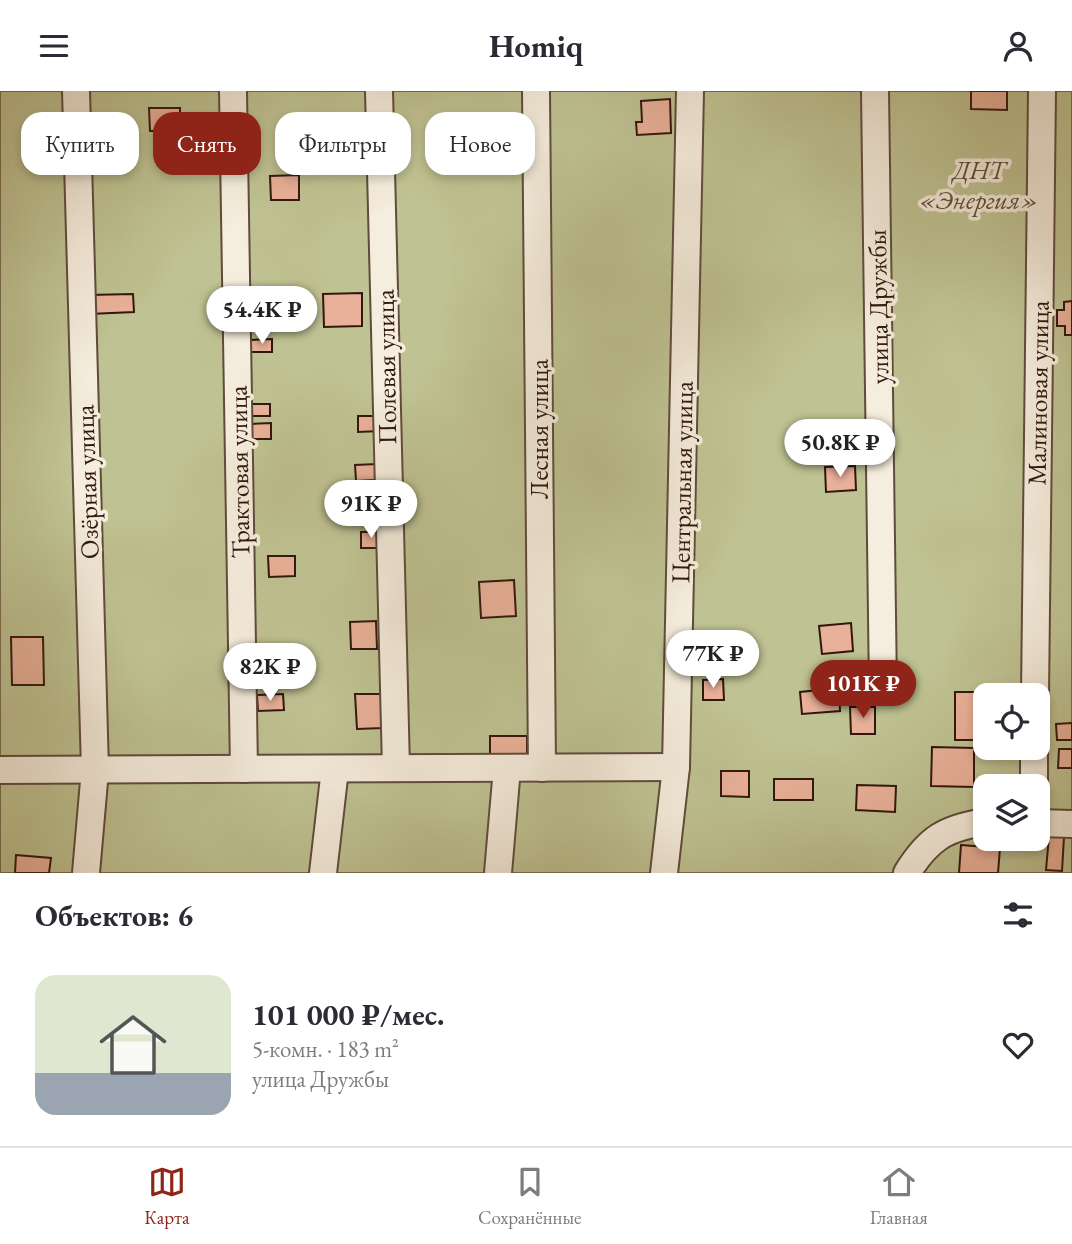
<!DOCTYPE html>
<html lang="ru">
<head>
<meta charset="utf-8">
<style>
  :root { --surface:#fff; --page:#f7f7f7; --text:#2b2b33; --muted:#7c7c81; --line:#e1e1e2; --accent:#8f2418 }
  body { margin:0; font-family:"EB Garamond",serif; background:var(--page); color:var(--text); height:100vh; display:flex; flex-direction:column; font-size:26px; white-space:nowrap }
  * { box-sizing:border-box; margin:0 }
  p { font-size:23px; color:var(--muted) }
  .icon { flex:none; width:38px; height:38px; fill:none; stroke:currentColor; stroke-width:2; stroke-linecap:round; stroke-linejoin:round }
  .map { position:relative; height:782px; overflow:hidden }
  .sheet { display:flex; flex-direction:column; background:var(--surface); flex:1 }
  .sheet>* { flex:none }
  .banner { position:absolute; left:21px; top:21px; width:700px; height:63px; display:flex; gap:14px }
  .buttons { position:absolute; left:973px; top:592px; display:grid; gap:14px }
  .buttons a { display:grid; place-items:center; width:77px; height:77px; border-radius:14px; background:var(--surface); box-shadow:0 4px 10px #0003; font-size:35px }
  .price { position:absolute; translate:-50% -60px; padding:0 16px; border-radius:24px; background:#fff; color:#222; font-size:23px; line-height:46px; filter:drop-shadow(0 2px 4px #0008) }
  .price::after { content:''; position:absolute; left:50%; top:42px; width:21px; height:16px; margin-left:-10px; background:inherit; clip-path:polygon(0 0,100% 0,50% 100%) }
  .price.current { background:var(--accent); color:#fff }
  ul { padding:0; list-style:none }
  li { display:flex; align-items:center; gap:21px; height:175px; padding:0 35px }
  li span { display:grid; place-items:center; flex:none; width:196px; height:140px; border-radius:21px; color:#555 }
  li>.icon { margin-inline-start:auto }
  span .icon { width:84px; height:84px; fill:#fffc; stroke-width:1 }
  li b { font-size:30px }
  h2 { display:flex; justify-content:space-between; align-items:center; height:84px; padding:0 35px; font-size:30px }
  .chip { padding:0 24px; border-radius:21px; background:var(--surface); box-shadow:0 4px 10px #0003; font-size:24px; line-height:63px }
  .chip.current { background:var(--accent); color:#fff }
  header { display:flex; justify-content:space-between; align-items:center; height:91px; padding:0 35px; background:var(--surface); font-size:32px; font-weight:700 }
  .tab-bar { display:flex; justify-content:space-around; align-items:center; height:98px; border-top:2px solid var(--line); background:var(--surface); font-size:19px; color:var(--muted) }
  .tab-bar a { display:grid; justify-items:center; gap:4px }
  .tab-bar .current { color:var(--accent) }
  .map>svg:first-child { display:block }
  .garden { fill:#bfc292; stroke:#786d50; stroke-width:2; fill-rule:evenodd }
  .building { fill:#e9b199; stroke:#31180d; stroke-width:2 }
  .lines { fill:none; stroke-linecap:round; stroke-linejoin:round }
  .street-casing { stroke:#604b3c; stroke-width:30 }
  .street { stroke:#f5eddd; stroke-width:26 }
  .labels { text-anchor:middle; dominant-baseline:central; stroke-width:7; stroke-linejoin:round; paint-order:stroke }
  .park-label { font-size:26px; font-style:italic; fill:#5c4b35; stroke:#f5eddd }
  .street-label { font-size:26px; fill:#31180d; stroke:#f5eddd }
</style>
</head>
<body>
<header><svg class="icon" aria-label="menu" viewBox="0 0 24 24"><path d="M4 6h16M4 12h16M4 18h16"/></svg>Homiq<svg class="icon" aria-label="person" viewBox="0 0 24 24"><circle cx="12" cy="8" r="4"/><path d="M4 21q1-7 8-7t8 7"/></svg></header>
<div class="map">
<svg width="1072" height="782" viewBox="0 0 1072 782">
  <rect width="100%" height="100%" fill="#efe3ca"/>
  <filter id="stains"><feTurbulence type="fractalNoise" baseFrequency=".00286" numOctaves="4"/><feColorMatrix values="0 0 0 0 .2 0 0 0 0 .09 0 0 0 0 .02 0 0 0 .5 -.17"/></filter>
  <radialGradient id="worn" r=".72"><stop offset=".6" stop-color="#630" stop-opacity="0"/><stop offset="1" stop-color="#630" stop-opacity=".3"/></radialGradient>
  <!-- garden -->
  <path class="garden" d="M0 0H1072V782H0ZM985 604H1038V656H985ZM985 695H1038V747H985Z"/>
  <!-- building -->
  <g class="building">
    <polygon points="971,0 1007,0 1007,19 971,18"/>
    <polygon points="670,8 671,42 637,44 636,31 642,31 641,10"/>
    <polygon points="149,17 180,17 180,40 150,40"/>
    <polygon points="299,84 299,109 271,109 270,85"/>
    <polygon points="362,202 362,235 324,236 323,203"/>
    <polygon points="133,203 134,221 89,223 88,204"/>
    <polygon points="1072,210 1072,244 1065,244 1065,235 1057,235 1057,219 1064,219 1064,211"/>
    <polygon points="272,248 272,261 251,261 251,249"/>
    <rect x="249" y="313" width="21" height="12"/>
    <polygon points="358,325 379,325 380,340 358,341"/>
    <polygon points="271,332 271,348 250,348 249,333"/>
    <polygon points="377,373 377,389 356,390 355,374"/>
    <polygon points="855,375 856,399 826,401 825,376"/>
    <rect x="361" y="441" width="21" height="16"/>
    <polygon points="268,465 295,465 295,485 269,486"/>
    <polygon points="514,489 516,525 481,527 479,491"/>
    <polygon points="376,530 377,558 351,558 350,531"/>
    <polygon points="851,532 853,560 822,563 819,535"/>
    <polygon points="11,546 43,546 44,594 12,594"/>
    <polygon points="300,558 301,585 275,586 274,559"/>
    <polygon points="723,588 724,609 703,609 703,589"/>
    <polygon points="839,597 840,620 802,623 800,601"/>
    <polygon points="955,601 998,601 998,604 985,604 985,649 955,649"/>
    <polygon points="283,603 284,619 258,620 257,604"/>
    <polygon points="355,603 382,603 383,637 357,638"/>
    <polygon points="850,616 875,616 875,643 851,643"/>
    <polygon points="1072,632 1072,649 1057,649 1056,633"/>
    <rect x="490" y="645" width="37" height="25"/>
    <polygon points="932,656 974,657 974,696 931,695"/>
    <polygon points="1059,658 1072,658 1072,677 1058,677"/>
    <polygon points="721,680 749,680 749,706 721,705"/>
    <rect x="774" y="688" width="39" height="21"/>
    <polygon points="857,694 896,695 895,721 856,719"/>
    <polygon points="1049,745 1064,746 1062,780 1046,779"/>
    <polygon points="961,754 1000,757 998,782 959,782"/>
    <polygon points="16,764 51,767 49,782 15,782"/>
  </g>
  <g class="lines">
    <defs>
      <g id="street">
        <polyline points="76,0 95,679 86,782"/>
        <polyline points="233,0 244,678"/>
        <polyline points="379,0 396,677"/>
        <polyline points="536,0 542,677"/>
        <polyline points="875,0 883,599"/>
        <polyline points="1035,604 1042,0"/>
        <polyline points="0,679 676,676"/>
        <polyline points="1034,695 1034,656"/>
        <polyline points="1038,732 1072,733"/>
        <polyline points="323,782 335,678"/>
        <polyline points="498,782 507,677"/>
        <polyline points="664,782 676,676 690,0"/>
        <path d="M907 782C928 748 945 737 985 731"/>
      </g>
    </defs>
    <!-- street casing -->
    <use href="#street" class="street-casing"/>
    <!-- street -->
    <use href="#street" class="street"/>
  </g>
  <g class="labels">
    <!-- park labels -->
    <g class="park-label">
      <text x="979" y="79">ДНТ<tspan x="979" dy="30">«Энергия»</tspan></text>
    </g>
    <!-- street labels -->
    <g class="street-label">
      <text transform="translate(878 216) rotate(-91)">улица Дружбы</text>
      <text transform="translate(386 276) rotate(-91)">Полевая улица</text>
      <text transform="translate(1038 302) rotate(-89)">Малиновая улица</text>
      <text transform="translate(539 338) rotate(-90)">Лесная улица</text>
      <text transform="translate(239 381) rotate(-91)">Трактовая улица</text>
      <text transform="translate(87 391) rotate(-92)">Озёрная улица</text>
      <text transform="translate(682 391) rotate(-89)">Центральная улица</text>
    </g>
  </g>
  <rect width="100%" height="100%" filter="url(#stains)"/>
  <rect width="100%" height="100%" fill="url(#worn)"/>
</svg>
<div class="buttons">
<a><svg class="icon" aria-label="locate" viewBox="0 0 24 24"><circle cx="12" cy="12" r="6"/><path d="M12 2v4M12 18v4M2 12h4M18 12h4"/></svg></a>
<a><svg class="icon" aria-label="layers" viewBox="0 0 24 24"><path d="M12 4l9 5-9 5-9-5zM3 14l9 5 9-5"/></svg></a>
</div>
<b class="price" style="left:262px;top:255px">54.4K ₽</b>
<b class="price" style="left:840px;top:388px">50.8K ₽</b>
<b class="price" style="left:371px;top:449px">91K ₽</b>
<b class="price" style="left:713px;top:599px">77K ₽</b>
<b class="price" style="left:270px;top:612px">82K ₽</b>
<b class="price current" style="left:863px;top:629px">101K ₽</b>
<div class="banner">
<a class="chip">Купить</a>
<a class="chip current">Снять</a>
<a class="chip">Фильтры</a>
<a class="chip">Новое</a>
</div>
</div>
<section class="sheet">
<h2>Объектов: 6<svg class="icon" aria-label="filters" viewBox="0 0 24 24"><path d="M4 7h16M4 17h16"/><circle cx="9" cy="7" r="2"/><circle cx="15" cy="17" r="2"/></svg></h2>
<ul>
<li><span style="background:linear-gradient(#dfe7d0 70%,#9aa5b1 0)"><svg class="icon" aria-label="home" viewBox="0 0 24 24"><path d="M3 11l9-7 9 7M6 9v11h12V9"/></svg></span><div><b>101 000 ₽/мес.</b><p>5-комн. · 183 m²</p><p>улица Дружбы</p></div><svg class="icon" aria-label="heart" viewBox="0 0 24 24"><path d="M12 20l-8-8c-3-5 5-10 8-4 3-6 11-1 8 4z"/></svg></li>
</ul>
</section>
<nav class="tab-bar">
<a class="current"><svg class="icon" aria-label="map" viewBox="0 0 24 24"><path d="M3 6l6-2 6 2 6-2v14l-6 2-6-2-6 2zM9 4v14M15 6v14"/></svg>Карта</a>
<a><svg class="icon" aria-label="saved" viewBox="0 0 24 24"><path d="M7 4h10v16l-5-4-5 4z"/></svg>Сохранённые</a>
<a><svg class="icon" aria-label="home" viewBox="0 0 24 24"><path d="M3 11l9-7 9 7M6 9v11h12V9"/></svg>Главная</a>
</nav>
</body>
</html>
